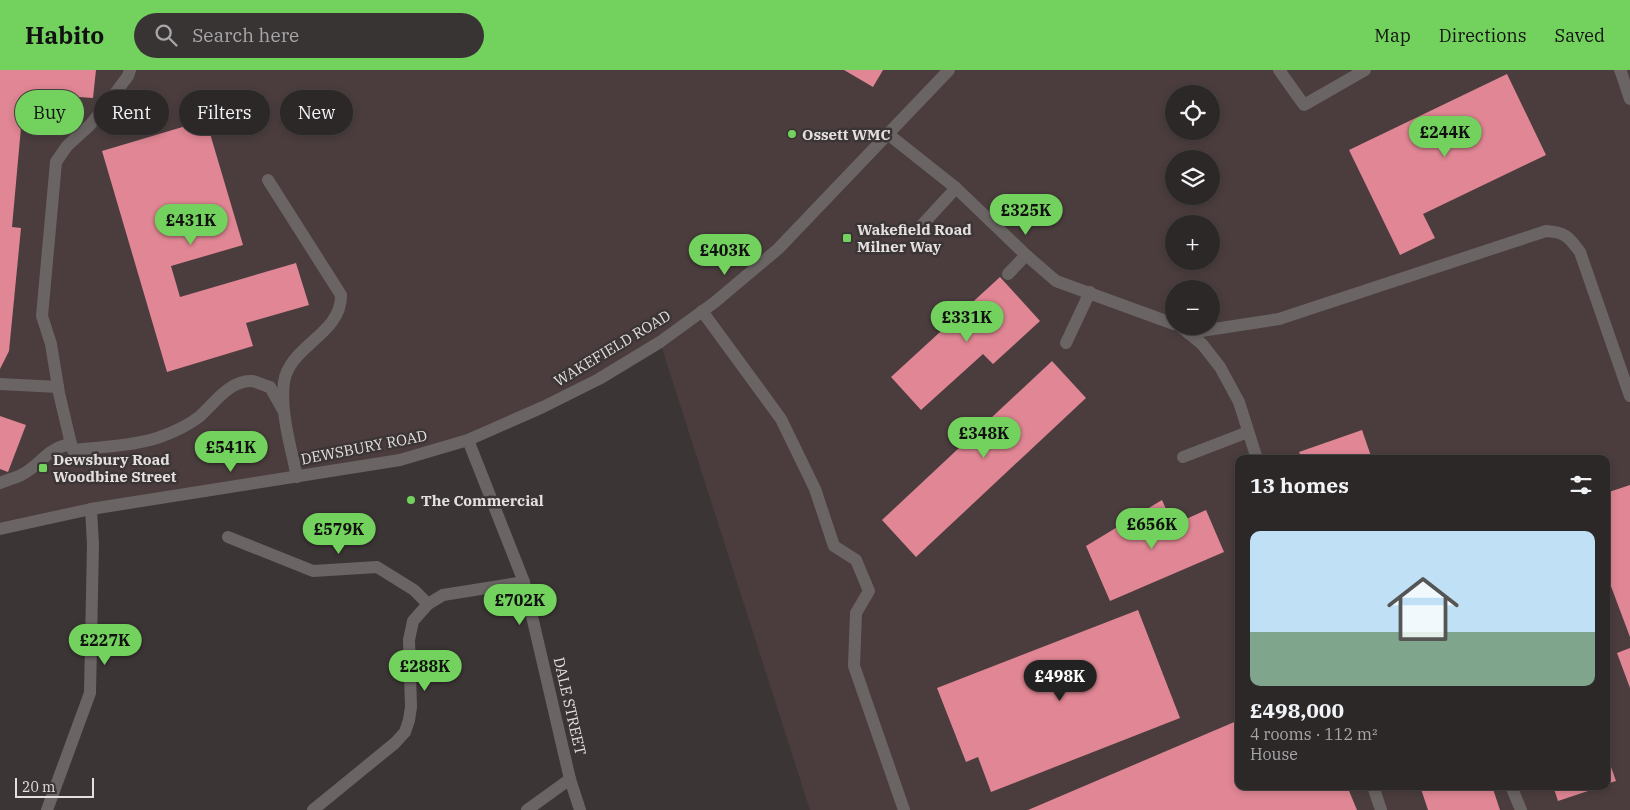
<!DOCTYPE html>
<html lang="en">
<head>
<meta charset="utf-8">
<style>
  :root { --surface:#2d2828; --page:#393434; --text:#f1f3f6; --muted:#a7a6a8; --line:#484445; --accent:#73d25d }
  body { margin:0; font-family:"IBM Plex Serif",serif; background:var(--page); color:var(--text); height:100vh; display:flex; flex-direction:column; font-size:19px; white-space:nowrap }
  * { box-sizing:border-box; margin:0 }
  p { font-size:16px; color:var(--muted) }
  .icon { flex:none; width:28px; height:28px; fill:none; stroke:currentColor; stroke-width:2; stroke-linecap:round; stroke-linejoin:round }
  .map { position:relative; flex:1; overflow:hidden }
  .panel { position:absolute; left:1235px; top:385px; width:375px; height:335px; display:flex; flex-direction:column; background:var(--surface); border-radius:10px; box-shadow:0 2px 8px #0003,0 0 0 1px var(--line) }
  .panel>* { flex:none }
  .banner { position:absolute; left:15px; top:20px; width:475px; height:45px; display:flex; gap:10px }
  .controls { position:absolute; left:1165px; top:15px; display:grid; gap:10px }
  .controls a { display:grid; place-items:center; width:55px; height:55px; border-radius:50%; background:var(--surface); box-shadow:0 2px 8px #0003,0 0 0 1px var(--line); font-size:25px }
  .scale { position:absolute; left:15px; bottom:12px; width:79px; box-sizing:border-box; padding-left:5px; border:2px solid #e4e0e0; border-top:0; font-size:14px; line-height:18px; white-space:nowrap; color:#e4e0e0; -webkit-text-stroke:4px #3c3536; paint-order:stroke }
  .price { position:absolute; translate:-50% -42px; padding:0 11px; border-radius:18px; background:var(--accent); color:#111; font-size:16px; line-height:32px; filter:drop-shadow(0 1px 2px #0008) }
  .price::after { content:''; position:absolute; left:50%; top:30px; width:15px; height:11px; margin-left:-8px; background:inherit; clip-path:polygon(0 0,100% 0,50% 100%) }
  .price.on { background:#222; color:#fff }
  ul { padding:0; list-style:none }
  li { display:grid; align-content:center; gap:10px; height:265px; padding:0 15px }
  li+li { border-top:1px solid var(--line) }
  li span { display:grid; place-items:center; height:155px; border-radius:10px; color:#555 }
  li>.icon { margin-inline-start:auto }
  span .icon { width:90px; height:90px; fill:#fffc; stroke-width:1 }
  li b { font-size:21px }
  h2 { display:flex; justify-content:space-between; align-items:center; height:60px; padding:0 15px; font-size:21px }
  .chip { padding:0 18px; border-radius:22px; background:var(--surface); box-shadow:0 2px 8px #0003,0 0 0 1px var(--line); font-size:18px; line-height:45px }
  .chip.on { background:var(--accent); color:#111 }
  header { display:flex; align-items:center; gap:30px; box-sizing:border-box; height:70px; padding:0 25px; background:var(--accent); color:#111 }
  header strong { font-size:24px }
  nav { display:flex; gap:28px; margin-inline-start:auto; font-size:18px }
  .search { width:350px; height:45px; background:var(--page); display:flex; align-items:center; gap:12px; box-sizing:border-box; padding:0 18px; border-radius:28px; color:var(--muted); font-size:19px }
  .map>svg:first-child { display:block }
  .built { fill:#4b3d3e; fill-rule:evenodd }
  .building { fill:#e08694 }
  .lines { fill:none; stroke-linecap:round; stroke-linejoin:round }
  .lane { stroke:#6b6465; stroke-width:12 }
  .street { stroke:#6b6465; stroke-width:12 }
  .secondary { stroke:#6b6465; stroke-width:12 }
  .poi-dot { fill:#73d25d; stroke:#3c3536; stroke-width:2 }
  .labels { text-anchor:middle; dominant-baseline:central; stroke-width:5; stroke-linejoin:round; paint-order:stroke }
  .poi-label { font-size:15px; font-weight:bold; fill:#e4e0e0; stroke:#3c3536; text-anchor:start }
  .street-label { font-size:15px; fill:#e4e0e0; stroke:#3c3536 }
</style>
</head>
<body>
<header>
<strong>Habito</strong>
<div class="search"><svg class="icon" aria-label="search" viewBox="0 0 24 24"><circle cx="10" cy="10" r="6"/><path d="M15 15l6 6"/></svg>Search here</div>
<nav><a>Map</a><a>Directions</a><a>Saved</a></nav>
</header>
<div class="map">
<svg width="1630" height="740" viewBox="0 0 1630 740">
  <rect width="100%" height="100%" fill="#3c3536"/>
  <!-- built -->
  <path class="built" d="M0 0H1630V740H810L660 272 543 337 400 390 0 459ZM1174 24H1211V61H1174ZM1174 89H1211V126H1174ZM1174 154H1211V191H1174ZM1174 219H1211V256H1174ZM1239 389H1606V716H1239Z"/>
  <!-- building -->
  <g class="building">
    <polygon points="0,0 96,0 93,28 79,27 78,40 44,37 44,26 24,24 12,157 21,158 9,281 0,299"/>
    <polygon points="844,0 883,0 873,17"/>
    <polygon points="1507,4 1546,85 1423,144 1435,168 1400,185 1349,80"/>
    <polygon points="206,50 243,175 171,196 180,227 296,193 309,235 246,253 253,276 167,302 102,81"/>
    <polygon points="1000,207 1040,251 993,294 983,284 921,340 891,307"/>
    <polygon points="1052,291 1086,328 916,487 882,450"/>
    <polygon points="0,346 26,355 8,402 0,399"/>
    <polygon points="1362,360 1372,389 1302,389 1299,382"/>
    <polygon points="1630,415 1630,567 1606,503 1606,423"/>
    <polygon points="1162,430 1173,455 1206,440 1224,482 1110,531 1086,476"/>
    <polygon points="1138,540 1180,648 991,722 978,687 966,692 937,618"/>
    <polygon points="1630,578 1630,618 1617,583"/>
    <polygon points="1239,650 1239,716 1347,716 1357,740 1028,740"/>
    <polygon points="1606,683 1616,711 1606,714"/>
    <polygon points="1420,716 1492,716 1500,740 1428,740"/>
    <polygon points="1553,716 1600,716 1600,717 1558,731"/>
  </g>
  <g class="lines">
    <!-- lane -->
    <g class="lane">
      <polyline points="1279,0 1304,35 1365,0"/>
      <polyline points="1621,2 1630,29"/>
      <path d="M268 110 341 225C342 264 289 276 284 312 280 343 291 377 297 407"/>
      <polyline points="921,156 956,118"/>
      <polyline points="1008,204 1026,185"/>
      <polyline points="702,241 781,349 815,419 834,476 856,490 869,521 856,543 854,596 904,740"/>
      <path d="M1188 263 1279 249 1546 161C1565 162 1569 167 1580 182L1630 326"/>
      <polyline points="1066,273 1090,222"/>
      <polyline points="0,314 58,317"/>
      <polyline points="71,374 59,323 51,274 42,246 56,92 67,76 90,55 107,34 128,6 130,0"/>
      <polyline points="1183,387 1248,362"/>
      <path d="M0 413C7 410 16 408 23 404 43 393 45 379 71 374L73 380C101 377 131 376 157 368 172 363 187 356 199 347 214 334 229 310 252 311 258 312 265 316 270 317L283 340"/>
      <polyline points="1511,716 1521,740"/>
    </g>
    <!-- street -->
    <g class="street">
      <polyline points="1620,0 1621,2"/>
      <polyline points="888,64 956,118 1026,185 1056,211 1174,254"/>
      <polyline points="1180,256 1202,274 1220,297 1239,332 1257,389"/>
      <polyline points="228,467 313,501 377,497 414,520 428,534"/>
      <polyline points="1373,716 1381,740"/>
      <polyline points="47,740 90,623 93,474 91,439"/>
      <polyline points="313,740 395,673 405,662 409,650 411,637 409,570 413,551 428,534 443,525 524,512"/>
      <polyline points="527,740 570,709"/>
    </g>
    <!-- secondary -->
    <g class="secondary">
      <polyline points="468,370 524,512 570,709 580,740"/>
      <polyline points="0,459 91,439 400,390 468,370 543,337 599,309 660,272 715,232 778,179 949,0"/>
    </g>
  </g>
  <!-- markers -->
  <g class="poi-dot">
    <circle cx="792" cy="64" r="5"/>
    <rect x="842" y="163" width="10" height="10" rx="2.5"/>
    <rect x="38" y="393" width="10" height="10" rx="2.5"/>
    <circle cx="411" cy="430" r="5"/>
  </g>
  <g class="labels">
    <!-- poi labels -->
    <g class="poi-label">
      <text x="802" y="64">Ossett WMC</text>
      <text x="857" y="159">Wakefield Road<tspan x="857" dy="17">Milner Way</tspan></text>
      <text x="53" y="389">Dewsbury Road<tspan x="53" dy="17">Woodbine Street</tspan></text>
      <text x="421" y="430">The Commercial</text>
    </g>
    <!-- street labels -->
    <g class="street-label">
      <text transform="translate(612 278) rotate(-31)">WAKEFIELD ROAD</text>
      <text transform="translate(364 377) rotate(-11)">DEWSBURY ROAD</text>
      <text transform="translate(570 636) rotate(77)">DALE STREET</text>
    </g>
  </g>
</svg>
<div class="controls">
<a><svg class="icon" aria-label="locate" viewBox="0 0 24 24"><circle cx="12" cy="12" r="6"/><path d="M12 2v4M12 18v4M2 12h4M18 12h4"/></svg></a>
<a><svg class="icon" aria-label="layers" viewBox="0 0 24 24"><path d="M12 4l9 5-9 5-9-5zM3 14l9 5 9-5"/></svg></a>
<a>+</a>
<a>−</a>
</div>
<div class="scale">20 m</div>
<b class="price" style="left:1445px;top:88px">£244K</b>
<b class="price" style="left:1026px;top:166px">£325K</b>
<b class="price" style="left:191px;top:176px">£431K</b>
<b class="price" style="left:725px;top:206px">£403K</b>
<b class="price" style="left:967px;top:273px">£331K</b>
<b class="price" style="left:984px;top:389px">£348K</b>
<b class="price" style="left:231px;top:403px">£541K</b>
<b class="price" style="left:1152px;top:480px">£656K</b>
<b class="price" style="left:339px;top:485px">£579K</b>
<b class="price" style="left:520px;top:556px">£702K</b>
<b class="price" style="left:105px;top:596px">£227K</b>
<b class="price" style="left:425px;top:622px">£288K</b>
<b class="price on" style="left:1060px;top:632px">£498K</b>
<div class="banner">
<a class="chip on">Buy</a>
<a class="chip">Rent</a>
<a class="chip">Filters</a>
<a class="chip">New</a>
</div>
<section class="panel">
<h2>13 homes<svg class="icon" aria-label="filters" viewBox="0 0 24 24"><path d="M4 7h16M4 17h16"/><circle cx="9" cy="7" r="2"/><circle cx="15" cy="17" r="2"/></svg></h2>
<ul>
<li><span style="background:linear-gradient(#bfe0f5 65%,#7fa58c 0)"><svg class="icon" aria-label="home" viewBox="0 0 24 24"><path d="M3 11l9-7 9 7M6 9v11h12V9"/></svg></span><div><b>£498,000</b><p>4 rooms · 112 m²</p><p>House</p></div></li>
</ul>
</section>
</div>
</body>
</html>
